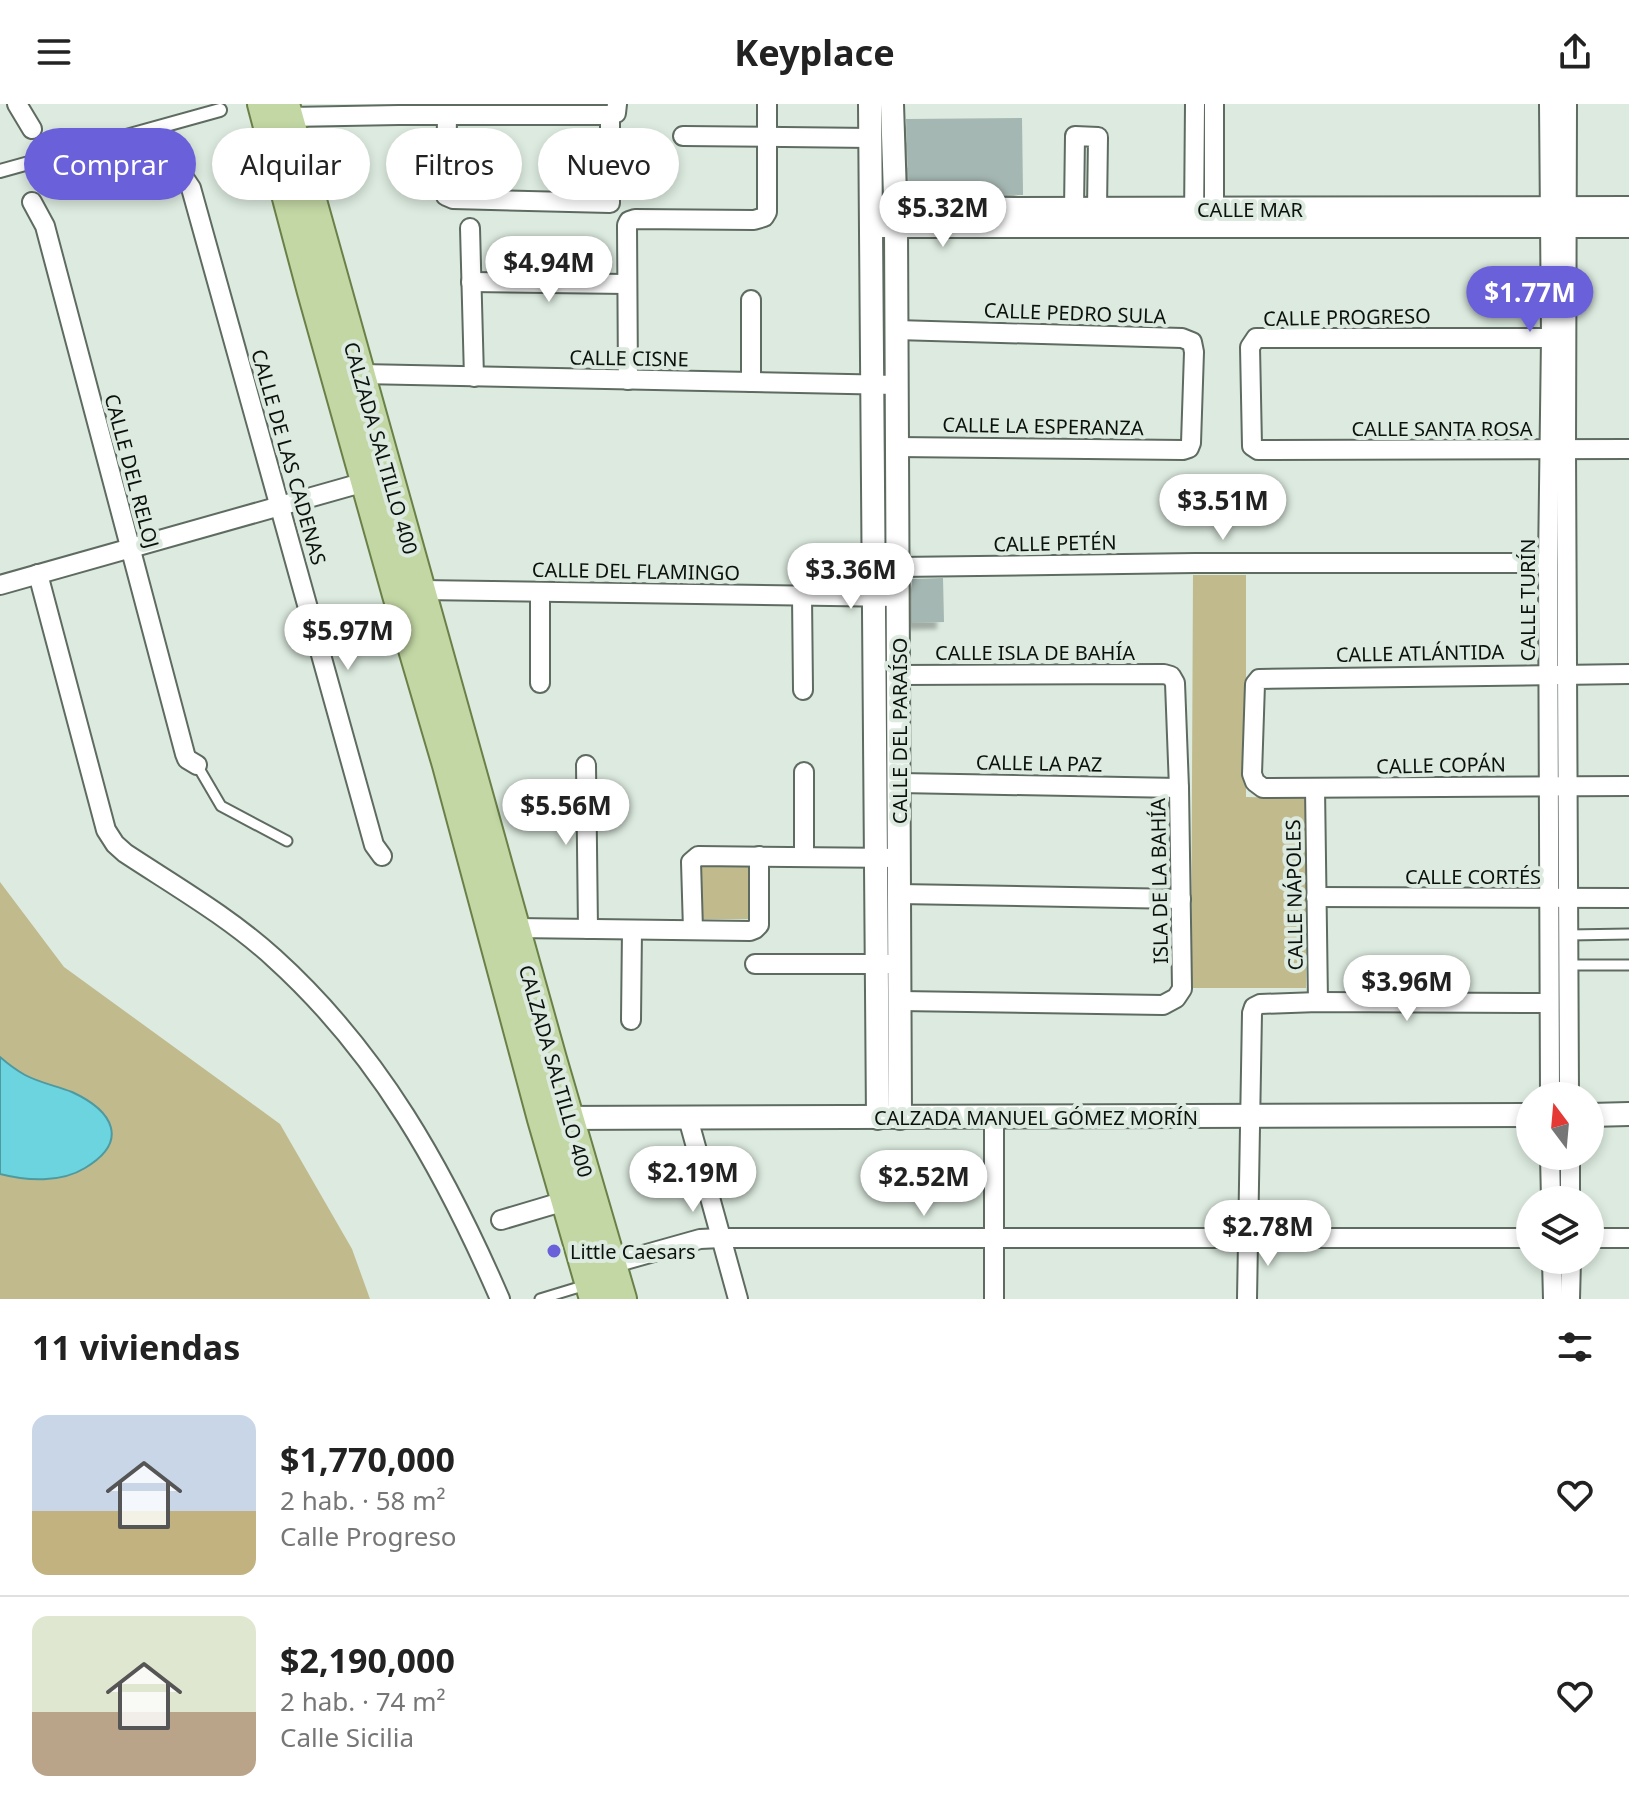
<!DOCTYPE html>
<html lang="es">
<head>
<meta charset="utf-8">
<style>
  :root { --surface:#fff; --page:#f6f6f6; --text:#222; --muted:#767676; --line:#e0e0e0; --accent:#6a61da }
  body { margin:0; font-family:"Noto Sans",sans-serif; background:var(--page); color:var(--text); height:100vh; display:flex; flex-direction:column; font-size:30px; white-space:nowrap }
  * { box-sizing:border-box; margin:0 }
  p { font-size:26px; color:var(--muted) }
  .icon { flex:none; width:44px; height:44px; fill:none; stroke:currentColor; stroke-width:2; stroke-linecap:round; stroke-linejoin:round }
  .map { position:relative; height:1195px; overflow:hidden }
  .details { display:flex; flex-direction:column; background:var(--surface); flex:1 }
  .details>* { flex:none }
  .top-card { position:absolute; left:24px; top:24px; width:800px; height:72px; display:flex; gap:16px }
  .needle { width:52px; rotate:344deg }
  .tools { position:absolute; left:1516px; top:978px; display:grid; gap:16px }
  .tools a { display:grid; place-items:center; width:88px; height:88px; border-radius:50%; background:var(--surface); box-shadow:0 4px 12px #0003; font-size:40px }
  .price { position:absolute; translate:-50% -68px; padding:0 18px; border-radius:28px; background:#fff; color:#222; font-size:26px; line-height:52px; filter:drop-shadow(0 2px 4px #0008) }
  .price::after { content:''; position:absolute; left:50%; top:48px; width:24px; height:18px; margin-left:-12px; background:inherit; clip-path:polygon(0 0,100% 0,50% 100%) }
  .price.active { background:var(--accent); color:#fff }
  ul { padding:0; list-style:none }
  li { display:flex; align-items:center; gap:24px; height:200px; padding:0 32px }
  li+li { border-top:2px solid var(--line) }
  li span { display:grid; place-items:center; flex:none; width:224px; height:160px; border-radius:16px; color:#555 }
  li>.icon { margin-inline-start:auto }
  span .icon { width:96px; height:96px; fill:#fffc; stroke-width:1 }
  li b { font-size:34px }
  h2 { display:flex; justify-content:space-between; align-items:center; height:96px; padding:0 32px; font-size:34px }
  .pill { padding:0 28px; border-radius:36px; background:var(--surface); box-shadow:0 4px 12px #0003; font-size:28px; line-height:72px }
  .pill.active { background:var(--accent); color:#fff }
  header { display:flex; justify-content:space-between; align-items:center; height:104px; padding:0 32px; background:var(--surface); font-size:36px; font-weight:700 }
  .map>svg:first-child { display:block }
  .green { fill:#c1ba8c }
  .water { fill:#6bd4df; stroke:#4e9aa0; stroke-width:2 }
  .building { fill:#a5b7b2; filter:url(#shadow) }
  .lines { fill:none; stroke-linecap:round; stroke-linejoin:round }
  .service-casing { stroke:#5e6b61; stroke-width:13 }
  .pedestrian-casing { stroke:#5e6b61; stroke-width:16 }
  .minor-casing { stroke:#5e6b61; stroke-width:22 }
  .tertiary-casing { stroke:#5e6b61; stroke-width:26 }
  .primary-casing { stroke:#698148; stroke-width:32 }
  .service { stroke:#fff; stroke-width:9 }
  .pedestrian { stroke:#fff; stroke-width:12 }
  .minor { stroke:#fff; stroke-width:18 }
  .tertiary { stroke:#fff; stroke-width:22 }
  .primary { stroke:#c3d7a4; stroke-width:28 }
  .poi-dot { fill:#6a61da; stroke:#dceadf; stroke-width:3 }
  .labels { text-anchor:middle; dominant-baseline:central; stroke-width:8; stroke-linejoin:round; paint-order:stroke }
  .street-label { font-size:20px; fill:#0c110e; stroke:#dceadf }
  .poi-label { font-size:20px; fill:#0c110e; stroke:#dceadf; text-anchor:start }
</style>
</head>
<body>
<header><svg class="icon" aria-label="menu" viewBox="0 0 24 24"><path d="M4 6h16M4 12h16M4 18h16"/></svg>Keyplace<svg class="icon" aria-label="share" viewBox="0 0 24 24"><path d="M12 15V3M7 8l5-5 5 5M5 13v7h14v-7"/></svg></header>
<div class="map">
<svg width="1629" height="1195" viewBox="0 0 1629 1195">
  <defs>
    <filter id="shadow"><feDropShadow dx="-7" dy="7" stdDeviation="2" flood-color="#0004"/></filter>
  </defs>
  <rect width="100%" height="100%" fill="#dceadf"/>
  <!-- green -->
  <g class="green">
    <polygon points="1193,471 1246,471 1246,693 1307,694 1306,884 1191,884"/>
    <rect x="699" y="751" width="51" height="64"/>
    <polygon points="0,778 64,863 280,1020 352,1145 370,1195 0,1195"/>
  </g>
  <!-- water -->
  <path class="water" d="M0 953C8 960 16 966 25 971 40 979 57 982 72 988 113 1007 130 1037 85 1064 61 1079 27 1077 0 1070Z"/>
  <!-- building -->
  <g class="building">
    <polygon points="1022,14 1023,91 909,89 906,15"/>
    <polygon points="943,474 944,518 912,519 912,475"/>
  </g>
  <g class="lines">
    <defs>
      <g id="service">
        <polyline points="197,661 221,702 287,737"/>
        <polyline points="1569,831 1629,830"/>
        <polyline points="1568,861 1629,861"/>
        <polyline points="540,1195 586,1181"/>
      </g>
      <polyline id="pedestrian" points="0,67 220,6"/>
      <g id="minor">
        <polyline points="17,0 32,25"/>
        <polyline points="1549,0 1551,234 1548,459 1550,992"/>
        <polyline points="1567,0 1566,345 1569,992"/>
        <polyline points="447,11 446,92 453,95 610,99 610,11"/>
        <polyline points="289,13 399,11 610,11 616,9 617,0"/>
        <polyline points="683,32 871,34"/>
        <polyline points="175,60 191,84 374,741 382,752"/>
        <polyline points="32,98 45,122 185,650 187,655 197,661"/>
        <polyline points="1074,105 1075,32 1098,33 1097,105"/>
        <polyline points="1194,117 1195,0"/>
        <polyline points="1214,117 1214,0"/>
        <polyline points="470,124 474,273"/>
        <polyline points="471,178 627,180"/>
        <polyline points="896,226 1182,234 1192,238 1194,248 1191,339 1189,344 1183,346 897,343"/>
        <polyline points="1551,234 1256,234 1250,243 1252,342 1258,346 1629,345"/>
        <polyline points="361,270 897,281"/>
        <polyline points="628,276 627,121 629,117 635,115 754,116 764,113 767,108 767,0"/>
        <polyline points="751,278 751,196"/>
        <polyline points="898,463 1195,459 1548,459"/>
        <path d="M38 470 106 726 115 740 125 749C175 782 229 813 274 854 379 949 444 1066 500 1195"/>
        <polyline points="0,481 365,378"/>
        <polyline points="421,486 898,493"/>
        <polyline points="540,488 540,579"/>
        <polyline points="802,492 803,586"/>
        <polyline points="1629,570 1259,575 1255,580 1252,670 1255,678 1263,684 1629,682"/>
        <polyline points="898,571 1164,570 1171,572 1175,579 1179,684 1182,885 1176,894 1163,901 900,897"/>
        <polyline points="586,661 588,825"/>
        <polyline points="804,668 804,753"/>
        <polyline points="899,679 1179,684"/>
        <polyline points="1315,684 1318,898"/>
        <polyline points="899,790 1181,795"/>
        <polyline points="1316,793 1629,794"/>
        <polyline points="516,824 750,827 755,825 759,821 759,752"/>
        <polyline points="693,826 691,758 698,752 899,754"/>
        <polyline points="755,860 889,860"/>
        <polyline points="631,916 632,826"/>
        <polyline points="688,1014 738,1195"/>
        <polyline points="994,1014 994,1195"/>
        <polyline points="1550,1052 1551,1096"/>
        <polyline points="1570,1052 1570,1096"/>
        <polyline points="501,1116 565,1097"/>
        <polyline points="1590,1134 1629,1134"/>
        <polyline points="1552,1156 1553,1195"/>
        <polyline points="611,1160 700,1135 721,1134 1530,1134"/>
        <polyline points="1247,1195 1252,909 1254,903 1260,900 1318,898 1549,899"/>
        <polyline points="1570,1195 1571,1156"/>
      </g>
      <g id="tertiary">
        <polyline points="870,0 878,1014"/>
        <polyline points="892,0 896,122 900,1014"/>
        <polyline points="882,103 1014,105 1629,104"/>
        <polyline points="882,122 1629,122"/>
        <polyline points="1590,1011 1629,1010"/>
        <polyline points="555,1014 1530,1011"/>
      </g>
      <g id="primary">
        <polyline points="262,0 312,188 397,491 447,661 542,1015 594,1195"/>
        <polyline points="285,0 552,955 622,1195"/>
      </g>
    </defs>
    <!-- service casing -->
    <use href="#service" class="service-casing"/>
    <!-- pedestrian casing -->
    <use href="#pedestrian" class="pedestrian-casing"/>
    <!-- minor casing -->
    <use href="#minor" class="minor-casing"/>
    <!-- tertiary casing -->
    <use href="#tertiary" class="tertiary-casing"/>
    <!-- primary casing -->
    <use href="#primary" class="primary-casing"/>
    <!-- service -->
    <use href="#service" class="service"/>
    <!-- pedestrian -->
    <use href="#pedestrian" class="pedestrian"/>
    <!-- minor -->
    <use href="#minor" class="minor"/>
    <!-- tertiary -->
    <use href="#tertiary" class="tertiary"/>
    <!-- primary -->
    <use href="#primary" class="primary"/>
  </g>
  <!-- markers -->
  <circle class="poi-dot" cx="554" cy="1147" r="8"/>
  <g class="labels">
    <!-- street labels -->
    <g class="street-label">
      <text x="1250" y="105">CALLE MAR</text>
      <text transform="translate(1075 209) rotate(2)">CALLE PEDRO SULA</text>
      <text transform="translate(1347 213) rotate(-1)">CALLE PROGRESO</text>
      <text transform="translate(629 254) rotate(1)">CALLE CISNE</text>
      <text transform="translate(1043 322) rotate(1)">CALLE LA ESPERANZA</text>
      <text x="1442" y="324">CALLE SANTA ROSA</text>
      <text transform="translate(381 344) rotate(74)">CALZADA SALTILLO 400</text>
      <text transform="translate(289 353) rotate(74)">CALLE DE LAS CADENAS</text>
      <text transform="translate(132 367) rotate(75)">CALLE DEL RELOJ</text>
      <text transform="translate(1055 439) rotate(-1)">CALLE PETÉN</text>
      <text transform="translate(636 467) rotate(1)">CALLE DEL FLAMINGO</text>
      <text transform="translate(1527 496) rotate(-90)">CALLE TURÍN</text>
      <text x="1035" y="548">CALLE ISLA DE BAHÍA</text>
      <text transform="translate(1420 549) rotate(-1)">CALLE ATLÁNTIDA</text>
      <text transform="translate(899 627) rotate(-90)">CALLE DEL PARAÍSO</text>
      <text transform="translate(1039 659) rotate(1)">CALLE LA PAZ</text>
      <text transform="translate(1441 661) rotate(-1)">CALLE COPÁN</text>
      <text x="1473" y="772">CALLE CORTÉS</text>
      <text transform="translate(1159 777) rotate(-91)">ISLA DE LA BAHÍA</text>
      <text transform="translate(1294 791) rotate(-91)">CALLE NÁPOLES</text>
      <text transform="translate(556 967) rotate(74)">CALZADA SALTILLO 400</text>
      <text x="1036" y="1013">CALZADA MANUEL GÓMEZ MORÍN</text>
    </g>
    <!-- poi labels -->
    <g class="poi-label">
      <text x="570" y="1147">Little Caesars</text>
    </g>
  </g>
</svg>
<div class="tools">
<a><svg class="needle" viewBox="-14 -14 28 28"><path d="M0-13l5 13h-10z" fill="#e53935"/><path d="M0 13l5-13h-10z" fill="#767676"/></svg></a>
<a><svg class="icon" aria-label="layers" viewBox="0 0 24 24"><path d="M12 4l9 5-9 5-9-5zM3 14l9 5 9-5"/></svg></a>
</div>
<b class="price" style="left:943px;top:145px">$5.32M</b>
<b class="price" style="left:549px;top:200px">$4.94M</b>
<b class="price active" style="left:1530px;top:230px">$1.77M</b>
<b class="price" style="left:1223px;top:438px">$3.51M</b>
<b class="price" style="left:851px;top:507px">$3.36M</b>
<b class="price" style="left:348px;top:568px">$5.97M</b>
<b class="price" style="left:566px;top:743px">$5.56M</b>
<b class="price" style="left:1407px;top:919px">$3.96M</b>
<b class="price" style="left:693px;top:1110px">$2.19M</b>
<b class="price" style="left:924px;top:1114px">$2.52M</b>
<b class="price" style="left:1268px;top:1164px">$2.78M</b>
<div class="top-card">
<a class="pill active">Comprar</a>
<a class="pill">Alquilar</a>
<a class="pill">Filtros</a>
<a class="pill">Nuevo</a>
</div>
</div>
<section class="details">
<h2>11 viviendas<svg class="icon" aria-label="filters" viewBox="0 0 24 24"><path d="M4 7h16M4 17h16"/><circle cx="9" cy="7" r="2"/><circle cx="15" cy="17" r="2"/></svg></h2>
<ul>
<li><span style="background:linear-gradient(#c9d6e8 60%,#c2b280 0)"><svg class="icon" aria-label="home" viewBox="0 0 24 24"><path d="M3 11l9-7 9 7M6 9v11h12V9"/></svg></span><div><b>$1,770,000</b><p>2 hab. · 58 m²</p><p>Calle Progreso</p></div><svg class="icon" aria-label="heart" viewBox="0 0 24 24"><path d="M12 20l-8-8c-3-5 5-10 8-4 3-6 11-1 8 4z"/></svg></li>
<li><span style="background:linear-gradient(#dfe7d0 60%,#b9a48a 0)"><svg class="icon" aria-label="home" viewBox="0 0 24 24"><path d="M3 11l9-7 9 7M6 9v11h12V9"/></svg></span><div><b>$2,190,000</b><p>2 hab. · 74 m²</p><p>Calle Sicilia</p></div><svg class="icon" aria-label="heart" viewBox="0 0 24 24"><path d="M12 20l-8-8c-3-5 5-10 8-4 3-6 11-1 8 4z"/></svg></li>
</ul>
</section>
</body>
</html>
